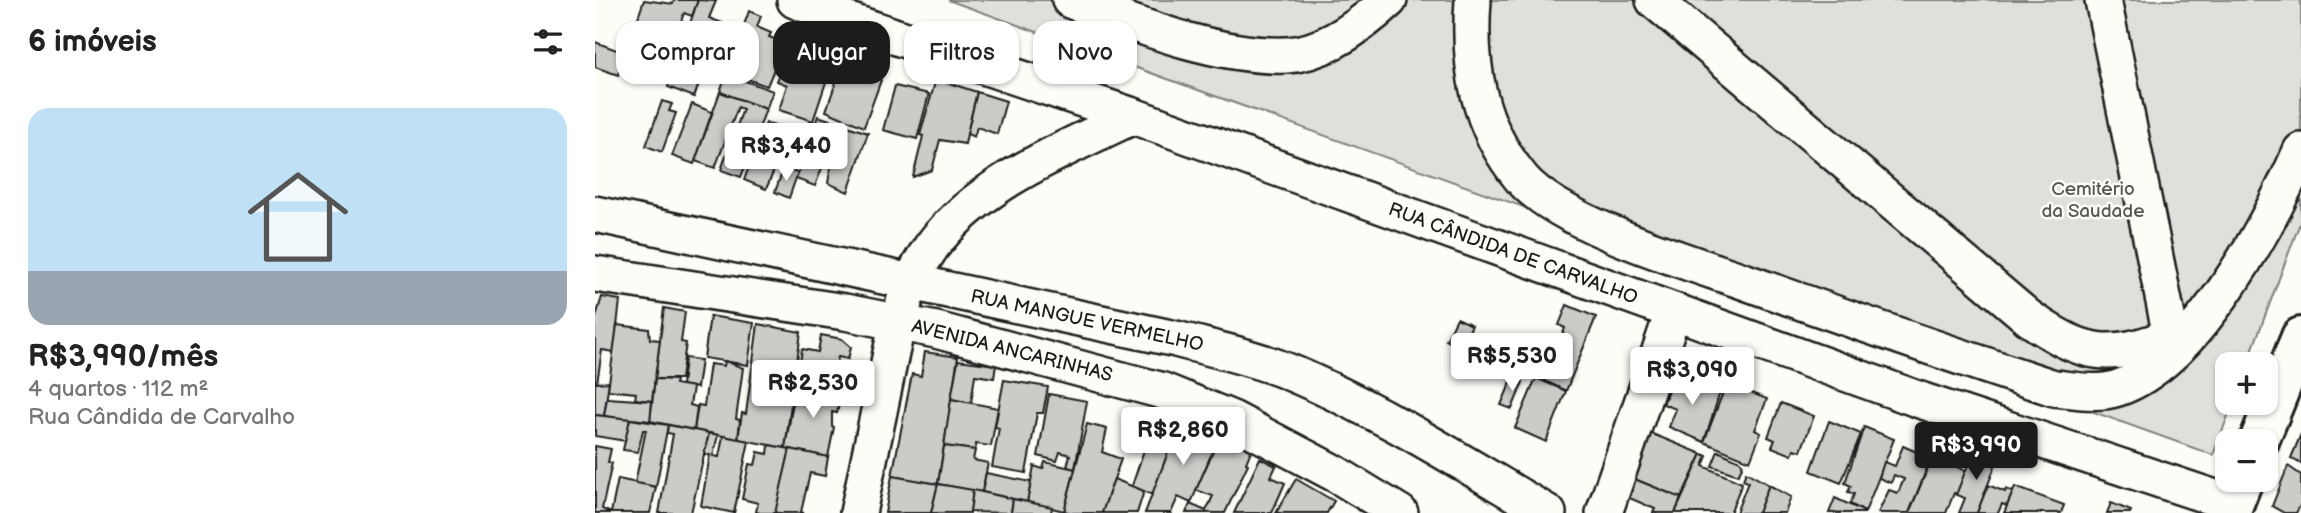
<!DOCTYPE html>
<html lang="pt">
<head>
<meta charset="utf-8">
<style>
  :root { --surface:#fff; --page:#f6f6f6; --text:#222; --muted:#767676; --line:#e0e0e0; --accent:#1c1c1c }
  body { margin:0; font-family:"Balsamiq Sans",sans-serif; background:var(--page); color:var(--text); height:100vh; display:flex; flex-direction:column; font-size:26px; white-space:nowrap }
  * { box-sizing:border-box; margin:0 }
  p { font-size:23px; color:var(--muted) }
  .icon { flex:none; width:38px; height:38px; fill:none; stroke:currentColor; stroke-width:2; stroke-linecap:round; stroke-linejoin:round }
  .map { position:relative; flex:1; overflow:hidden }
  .side { display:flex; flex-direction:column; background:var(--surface); width:595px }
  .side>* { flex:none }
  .hud { position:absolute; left:21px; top:21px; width:665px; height:63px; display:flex; gap:14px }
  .fabs { position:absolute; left:1620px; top:352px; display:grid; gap:14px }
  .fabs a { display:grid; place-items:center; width:63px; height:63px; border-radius:14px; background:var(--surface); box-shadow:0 2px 5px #0004; font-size:35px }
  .price { position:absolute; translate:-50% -60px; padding:0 16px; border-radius:7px; background:#fff; color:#222; font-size:23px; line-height:46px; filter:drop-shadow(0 2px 4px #0008) }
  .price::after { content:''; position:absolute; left:50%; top:42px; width:21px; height:16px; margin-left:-10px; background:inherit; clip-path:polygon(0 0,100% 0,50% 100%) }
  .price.on { background:var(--accent); color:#fff }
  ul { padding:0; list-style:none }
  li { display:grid; align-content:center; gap:14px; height:371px; padding:0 28px }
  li+li { border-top:2px solid var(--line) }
  li span { display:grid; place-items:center; height:217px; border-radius:21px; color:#555 }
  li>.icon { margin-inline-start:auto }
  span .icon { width:126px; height:126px; fill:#fffc; stroke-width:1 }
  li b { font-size:30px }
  h2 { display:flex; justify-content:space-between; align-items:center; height:84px; padding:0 28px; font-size:30px }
  .pill { padding:0 24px; border-radius:21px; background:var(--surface); box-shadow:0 2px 5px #0004; font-size:24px; line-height:63px }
  .pill.on { background:var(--accent); color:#fff }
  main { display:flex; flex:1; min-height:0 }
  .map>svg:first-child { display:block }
  .green { fill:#e0dfdb; stroke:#7e7e7c; stroke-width:2 }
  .building { fill:#cccbc8; stroke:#1c1c1c; stroke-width:2 }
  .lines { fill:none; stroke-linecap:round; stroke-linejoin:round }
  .minor-casing { stroke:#1c1c1c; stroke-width:40 }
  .major-casing { stroke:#1c1c1c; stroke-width:44 }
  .minor { stroke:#fdfcf7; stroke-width:35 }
  .major { stroke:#fdfcf7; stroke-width:38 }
  .labels { text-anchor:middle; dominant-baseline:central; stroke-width:5; stroke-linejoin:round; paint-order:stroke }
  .park-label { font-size:19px; fill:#575655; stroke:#fdfcf7 }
  .street-label { font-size:19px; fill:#1c1c1c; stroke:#fdfcf7 }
</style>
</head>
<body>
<main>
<section class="side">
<h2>6 imóveis<svg class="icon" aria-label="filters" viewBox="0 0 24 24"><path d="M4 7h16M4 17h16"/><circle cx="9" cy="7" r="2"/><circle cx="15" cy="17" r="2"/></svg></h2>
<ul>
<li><span style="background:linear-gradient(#bfe0f5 75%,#9aa5b1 0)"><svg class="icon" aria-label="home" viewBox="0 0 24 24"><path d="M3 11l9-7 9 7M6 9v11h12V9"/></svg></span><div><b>R$3,990/mês</b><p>4 quartos · 112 m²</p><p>Rua Cândida de Carvalho</p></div></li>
</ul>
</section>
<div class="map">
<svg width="1706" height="513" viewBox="0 0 1706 513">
  <rect width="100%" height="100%" fill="#fdfcf7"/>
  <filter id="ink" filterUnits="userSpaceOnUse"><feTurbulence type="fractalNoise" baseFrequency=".0143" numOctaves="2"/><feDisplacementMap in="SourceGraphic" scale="14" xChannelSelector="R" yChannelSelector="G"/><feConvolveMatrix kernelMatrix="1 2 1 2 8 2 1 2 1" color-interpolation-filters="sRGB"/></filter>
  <g filter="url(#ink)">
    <!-- green -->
    <polygon class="green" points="353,0 1706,0 1706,220 1652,364 1633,364 1633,402 1638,403 1618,455"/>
    <!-- building -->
    <g class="building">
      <polygon points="49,0 78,4 79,0 103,0 97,16 89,13 75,53 68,51 64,61 32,50"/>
      <polygon points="103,0 121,1 114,18 141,28 131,55 107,47 98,73 107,76 99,97 73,87"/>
      <polygon points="154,11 166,16 162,27 176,33 174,37 190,43 172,86 132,72"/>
      <polygon points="201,29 212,33 209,45 227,51 225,57 238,61 218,121 184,110 192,85 182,81"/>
      <polygon points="0,42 30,53 23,75 0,67"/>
      <polygon points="241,64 286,80 269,127 231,111 242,79 237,77"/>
      <polygon points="131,74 178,91 171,109 125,92"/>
      <polygon points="341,79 382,92 372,134 370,144 345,140 337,170 318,177 328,136 325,135"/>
      <polygon points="300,86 334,94 322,139 288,130"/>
      <polygon points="125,92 171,109 146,177 126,170 148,109 143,107 120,168 100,161"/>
      <polygon points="382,92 411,101 402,134 382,127 379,137 372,134"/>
      <polygon points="67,101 77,104 74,111 81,113 67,152 51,146"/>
      <polygon points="97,104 117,112 99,164 77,156"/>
      <polygon points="223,116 273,133 253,192 233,183 238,156 243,158 247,146 229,140 236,145 220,186 201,179"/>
      <polygon points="171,123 215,138 210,151 201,147 197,156 191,154 185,167 181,166 171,189 149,180"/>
      <polygon points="188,170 203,172 194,198 180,192"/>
      <polygon points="7,297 25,300 19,352 7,350 2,383 14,382 9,416 0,415 0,320"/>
      <polygon points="972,305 1001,317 971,391 950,381 970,328 964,325"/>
      <polygon points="69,308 90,312 86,342 91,343 86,379 60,379"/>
      <polygon points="115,316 159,323 153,365 109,358"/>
      <polygon points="862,318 877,325 866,348 851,340"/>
      <polygon points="163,324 206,332 190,448 143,439 147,413 151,414"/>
      <polygon points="22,325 54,329 55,339 65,340 57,401 40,399 41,393 13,390"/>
      <polygon points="226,335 247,339 256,347 253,359 243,357 240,376 249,378 247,391 202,385 207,349 223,352"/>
      <polygon points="330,352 363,357 343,484 297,476 317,374 326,376"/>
      <polygon points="90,358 106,360 102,388 87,385"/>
      <polygon points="363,360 401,365 399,378 380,375 376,403 356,399"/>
      <polygon points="130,361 148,368 141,419 145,420 143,439 99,430 103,405 109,406 115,364 129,366"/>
      <polygon points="1138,366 1150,371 1145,385 1132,381"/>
      <polygon points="918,377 928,382 917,409 906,405"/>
      <polygon points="941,378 971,391 951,442 920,428"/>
      <polygon points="1078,378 1099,386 1102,380 1126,389 1109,442 1074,427 1081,409 1068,404"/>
      <polygon points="60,379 81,380 80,384 98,387 95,405 102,407 99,430 55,421"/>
      <polygon points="409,380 453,387 448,413 442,413 431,473 397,467 404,428 400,427"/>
      <polygon points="201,385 247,391 242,413 237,412 237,426 239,427 233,457 190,448"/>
      <polygon points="1138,386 1172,399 1160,430 1166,433 1155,461 1109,442 1129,390 1135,393"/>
      <polygon points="454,394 492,401 480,469 472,467 475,455 465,452 462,461 443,456"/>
      <polygon points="12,398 57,401 55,421 9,416"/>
      <polygon points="356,399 403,408 396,446 381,444 380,450 349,446"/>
      <polygon points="560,402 588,413 557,495 537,486 556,429 550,427"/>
      <polygon points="1186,403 1219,416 1206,451 1199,449 1197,455 1177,447 1180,440 1173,437"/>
      <polygon points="0,415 35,419 31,441 0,436"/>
      <polygon points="35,419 73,425 61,487 40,483 51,430 48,430 43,452 28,450"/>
      <polygon points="586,419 624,436 596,503 583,497 576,513 550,513"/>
      <polygon points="1234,421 1266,434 1246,483 1216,471"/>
      <polygon points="492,424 512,429 507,452 526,459 507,513 477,513 469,511"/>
      <polygon points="73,425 114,433 96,513 64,513 78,434 72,433"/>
      <polygon points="1269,427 1299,439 1270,512 1255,504 1259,494 1253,492 1256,486 1250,483"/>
      <polygon points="114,433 123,435 118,456 124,457 128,436 154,441 139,513 106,506 115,455 109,455"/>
      <polygon points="1055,433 1107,454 1086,498 1037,478"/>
      <polygon points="1706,434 1706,464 1696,458"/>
      <polygon points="645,436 659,443 651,463 653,464 630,513 591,513 595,504 611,511 618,496 601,490 623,440 640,448"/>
      <polygon points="174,445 195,449 181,513 165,513 161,512 163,503 147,499 154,464 160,465 163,452 173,454"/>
      <polygon points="0,446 16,449 13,462 17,463 7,509 16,513 0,513"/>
      <polygon points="349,446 380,450 378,460 393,463 387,492 343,484"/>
      <polygon points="1308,446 1336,458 1314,513 1283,513 1294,490 1303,493 1309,479 1299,475 1296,483 1284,478 1289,462 1300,466"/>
      <polygon points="1342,446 1357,452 1353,463 1371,471 1362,494 1359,493 1351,513 1314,513"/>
      <polygon points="195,449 233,457 230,476 215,473 206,512 209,513 180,513"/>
      <polygon points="1123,451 1145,461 1148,465 1143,475 1117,466"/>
      <polygon points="1378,452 1402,461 1382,513 1364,513 1370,498 1361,495"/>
      <polygon points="1107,454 1112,456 1108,466 1147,483 1135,513 1080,513"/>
      <polygon points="665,458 681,466 676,477 690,483 677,513 639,513"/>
      <polygon points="450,462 480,469 469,511 432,502 439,466 448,469"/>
      <polygon points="1693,466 1706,475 1706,504 1701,513 1689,513 1677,506"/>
      <polygon points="1151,472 1174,485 1163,513 1141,513 1153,482 1148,480"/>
      <polygon points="391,473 436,482 432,502 387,492"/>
      <polygon points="297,476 343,484 336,513 290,513"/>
      <polygon points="1037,478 1086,498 1080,513 1058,513 1060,509 1030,496"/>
      <polygon points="23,479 61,487 55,513 16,513"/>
      <polygon points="519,479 549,491 542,513 507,513"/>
      <polygon points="701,479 739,501 732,513 681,513"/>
      <polygon points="343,484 378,490 375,513 336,513"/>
      <polygon points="1174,485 1196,497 1190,513 1163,513"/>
      <polygon points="1393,485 1410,492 1411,489 1418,492 1412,506 1407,504 1403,513 1382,513"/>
      <polygon points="1420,487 1469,505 1466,513 1409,513"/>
      <polygon points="378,490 418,499 416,513 375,512"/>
      <polygon points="1240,498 1270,512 1269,513 1234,513"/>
      <polygon points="418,499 457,507 456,513 416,513"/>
      <polygon points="1516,503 1536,511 1535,513 1512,513"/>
    </g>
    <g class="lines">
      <defs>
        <g id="minor">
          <polyline points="200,0 245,18 538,116 1328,401 1638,504"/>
          <path d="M475 0C539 24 623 58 692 55 730 53 767 25 794 0"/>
          <path d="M878 0C873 67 883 126 927 179 966 224 1090 261 1148 281 1251 318 1355 354 1459 388 1481 390 1502 395 1523 388 1602 361 1674 224 1706 151"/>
          <path d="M1059 0 1434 318C1488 355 1513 361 1576 336"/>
          <polyline points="1508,0 1579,351"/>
          <path d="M0 214 581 339C618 349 658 357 694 372 785 410 869 464 953 513"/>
          <polyline points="0,274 250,312 341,330 568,391 637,419 741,474 805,513"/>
          <path d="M263 513C272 471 280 429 289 387 299 339 307 287 337 246 385 182 468 150 538 116"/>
          <polyline points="1009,513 1078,313"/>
        </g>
        <g id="major">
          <polyline points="1664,441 1706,337"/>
          <polyline points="1635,513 1648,480"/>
        </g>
      </defs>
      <!-- minor casing -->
      <use href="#minor" class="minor-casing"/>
      <!-- major casing -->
      <use href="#major" class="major-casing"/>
      <!-- minor -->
      <use href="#minor" class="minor"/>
      <!-- major -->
      <use href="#major" class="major"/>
    </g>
  </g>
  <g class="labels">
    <!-- park labels -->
    <g class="park-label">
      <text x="1498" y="189">Cemitério<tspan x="1498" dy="22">da Saudade</tspan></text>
    </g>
    <!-- street labels -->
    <g class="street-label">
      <text transform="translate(918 254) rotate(20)">RUA CÂNDIDA DE CARVALHO</text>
      <text transform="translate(492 321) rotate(12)">RUA MANGUE VERMELHO</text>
      <text transform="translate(417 351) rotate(14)">AVENIDA ANCARINHAS</text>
    </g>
  </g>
</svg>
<div class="fabs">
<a>+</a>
<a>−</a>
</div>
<b class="price" style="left:191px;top:183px">R$3,440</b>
<b class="price" style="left:917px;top:393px">R$5,530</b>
<b class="price" style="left:1097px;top:407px">R$3,090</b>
<b class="price" style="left:218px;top:420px">R$2,530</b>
<b class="price" style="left:588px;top:467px">R$2,860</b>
<b class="price on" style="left:1381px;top:482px">R$3,990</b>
<div class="hud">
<a class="pill">Comprar</a>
<a class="pill on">Alugar</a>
<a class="pill">Filtros</a>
<a class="pill">Novo</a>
</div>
</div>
</main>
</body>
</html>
